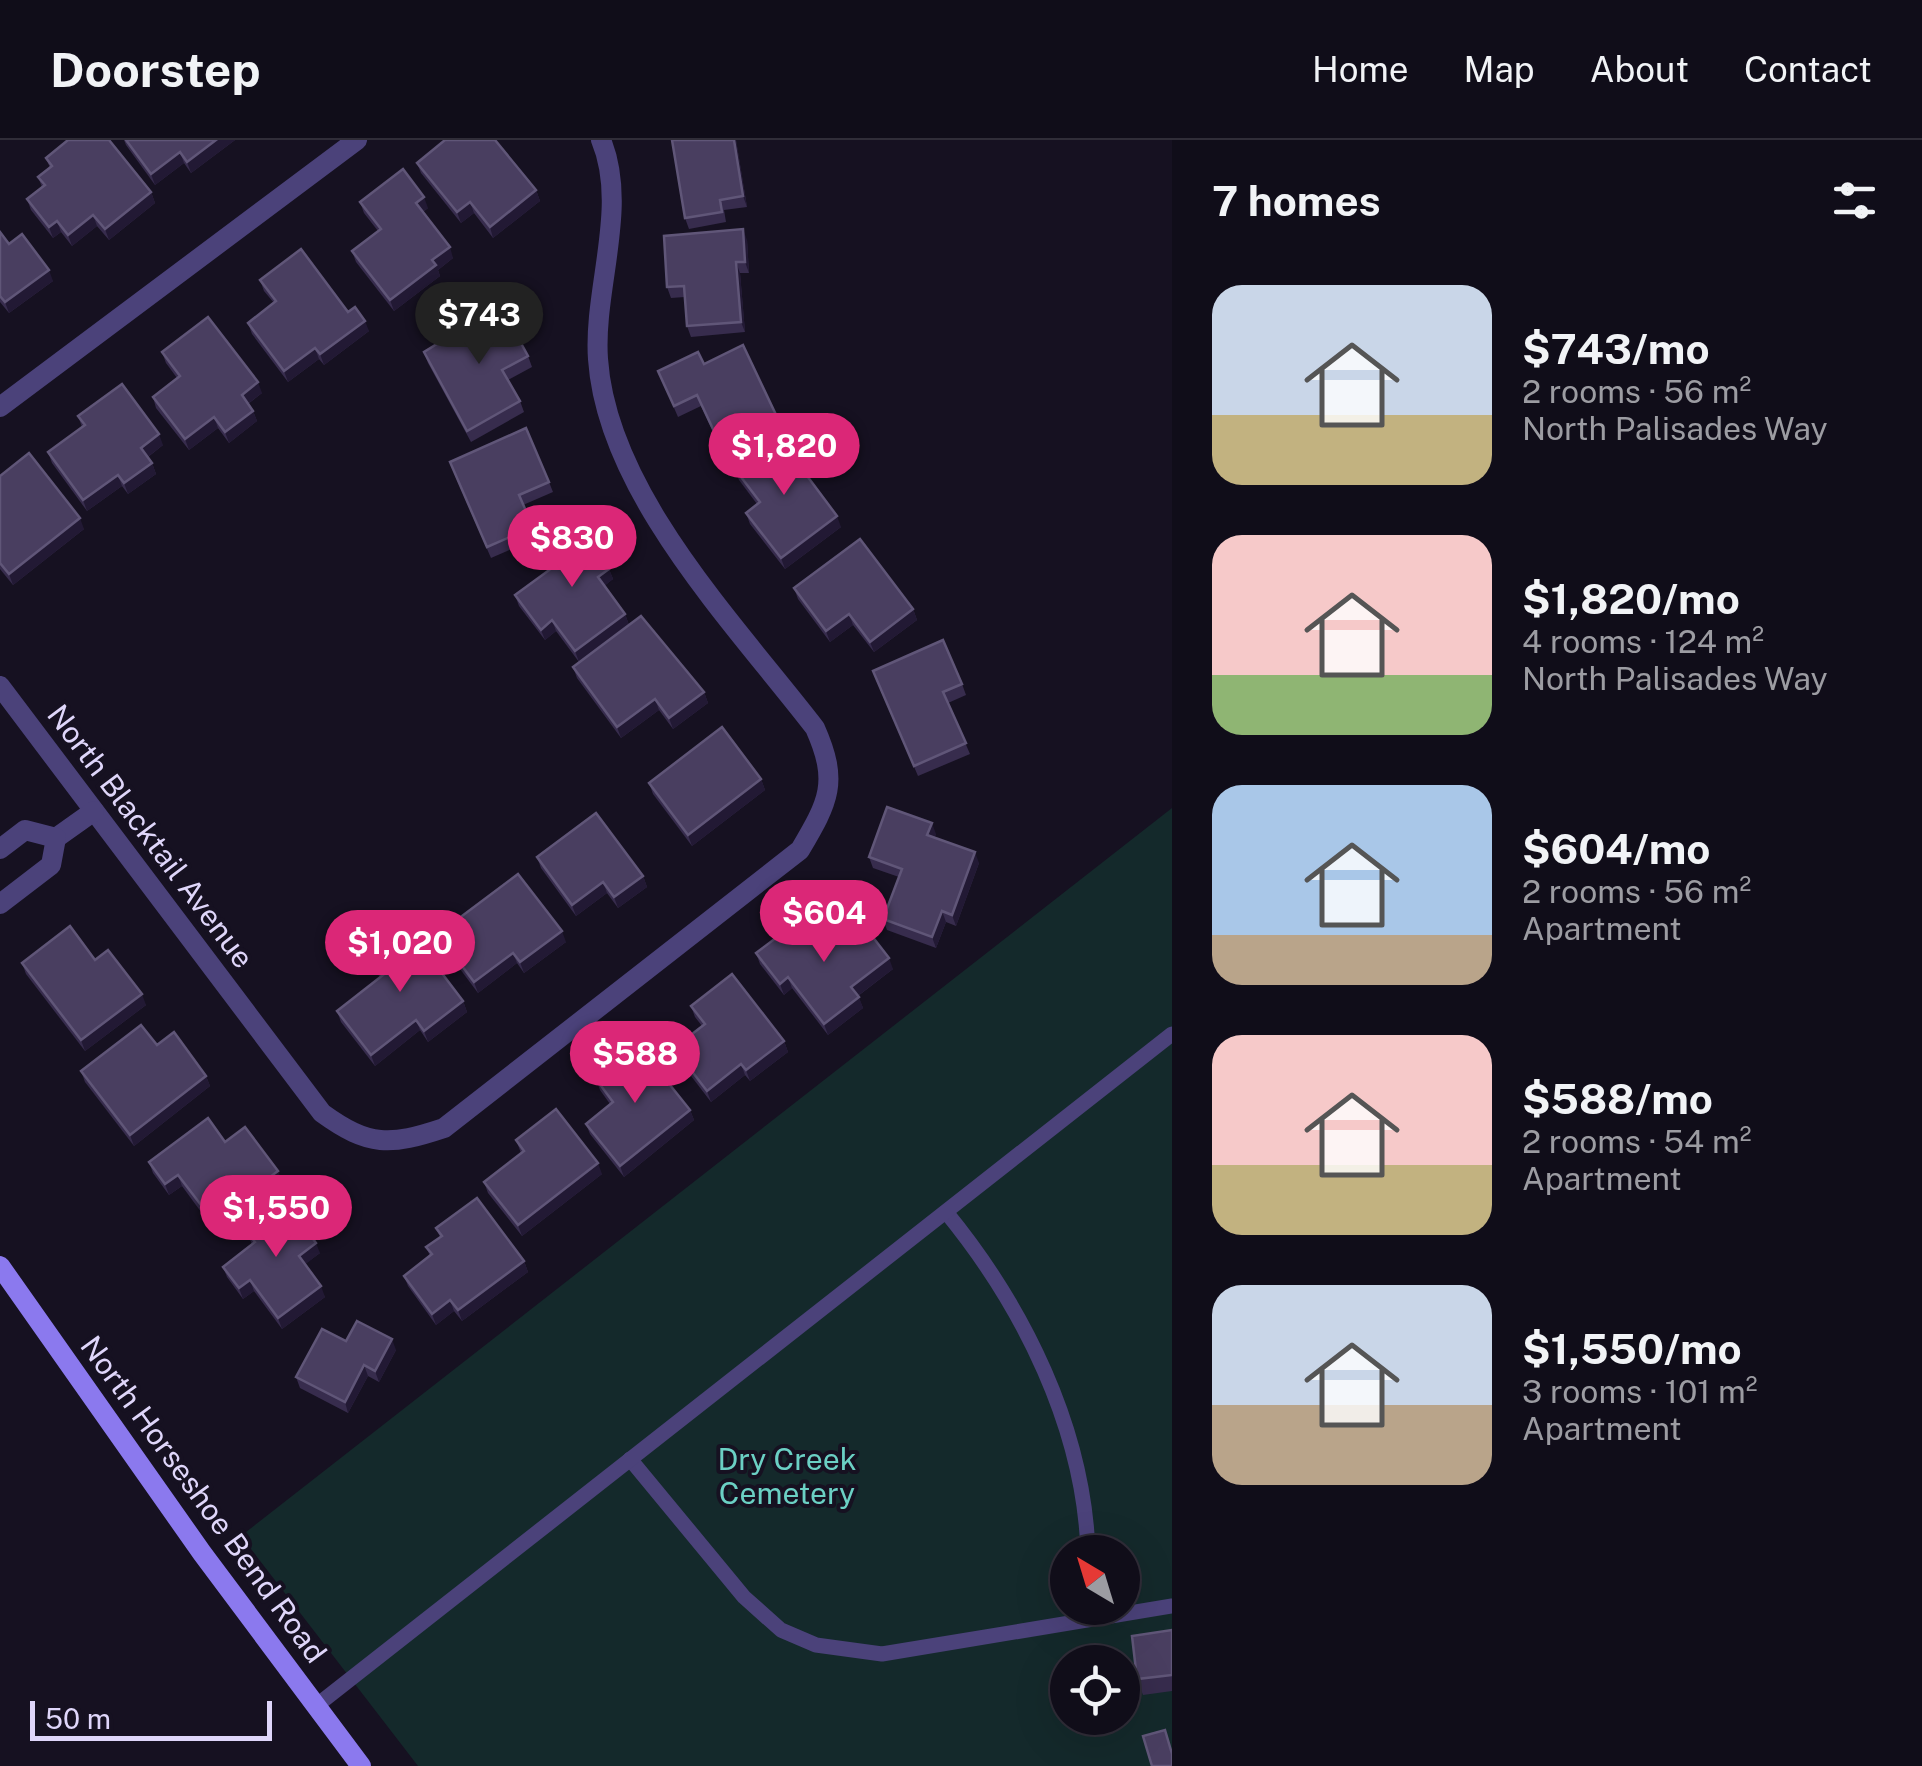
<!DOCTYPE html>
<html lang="en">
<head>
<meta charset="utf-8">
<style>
  :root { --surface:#100d19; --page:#1e1b26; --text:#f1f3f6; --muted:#9c9ca2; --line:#302d38; --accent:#db2777 }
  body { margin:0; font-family:"Public Sans",sans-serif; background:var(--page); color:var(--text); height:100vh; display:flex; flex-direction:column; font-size:38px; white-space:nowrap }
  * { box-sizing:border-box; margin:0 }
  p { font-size:32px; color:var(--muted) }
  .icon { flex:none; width:55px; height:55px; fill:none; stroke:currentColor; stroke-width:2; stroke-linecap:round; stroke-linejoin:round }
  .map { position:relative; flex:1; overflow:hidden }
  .side { display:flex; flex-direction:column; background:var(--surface); width:750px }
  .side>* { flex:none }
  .needle { width:65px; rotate:322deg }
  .fabs { position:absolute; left:1050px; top:1395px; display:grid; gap:20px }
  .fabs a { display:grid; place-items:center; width:90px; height:90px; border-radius:50%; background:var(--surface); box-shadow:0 10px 40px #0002,0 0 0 2px var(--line); font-size:50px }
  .scale { position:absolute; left:30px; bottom:25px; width:242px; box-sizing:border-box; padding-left:10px; border:5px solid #dfd6fa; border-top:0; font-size:28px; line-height:35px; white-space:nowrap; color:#dfd6fa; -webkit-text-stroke:8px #161121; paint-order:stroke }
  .price { position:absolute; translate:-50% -85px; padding:0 22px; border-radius:35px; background:var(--accent); color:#fff; font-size:32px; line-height:65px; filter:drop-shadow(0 2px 5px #0008) }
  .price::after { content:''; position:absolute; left:50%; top:60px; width:30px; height:22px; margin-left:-15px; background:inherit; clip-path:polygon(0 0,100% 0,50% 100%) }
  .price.active { background:#222; color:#fff }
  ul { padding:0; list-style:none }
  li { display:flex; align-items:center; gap:30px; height:250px; padding:0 40px }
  li span { display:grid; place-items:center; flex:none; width:280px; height:200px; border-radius:30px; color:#555 }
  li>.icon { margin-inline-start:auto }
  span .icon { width:120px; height:120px; fill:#fffc; stroke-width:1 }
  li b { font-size:42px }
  h2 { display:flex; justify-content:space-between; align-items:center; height:120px; padding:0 40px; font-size:42px }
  header { display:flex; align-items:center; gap:60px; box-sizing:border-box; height:140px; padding:0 50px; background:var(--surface); border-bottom:2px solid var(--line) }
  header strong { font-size:48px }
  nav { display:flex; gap:55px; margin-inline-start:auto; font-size:35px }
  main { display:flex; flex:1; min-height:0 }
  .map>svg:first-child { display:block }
  .green { fill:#14292b; fill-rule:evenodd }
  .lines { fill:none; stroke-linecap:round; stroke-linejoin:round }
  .lane { stroke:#4b427a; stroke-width:15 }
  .street { stroke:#4b427a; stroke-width:20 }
  .secondary { stroke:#8b79ee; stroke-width:20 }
  .wall { fill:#372c4d }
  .shaded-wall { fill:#221934 }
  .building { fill:#493e60; stroke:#605678; stroke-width:2.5 }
  .labels { text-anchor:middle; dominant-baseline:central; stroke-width:8; stroke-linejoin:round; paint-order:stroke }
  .street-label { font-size:30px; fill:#dfd6fa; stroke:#161121 }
  .park-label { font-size:30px; fill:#6bd0c4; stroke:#161121 }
</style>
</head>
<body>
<header>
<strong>Doorstep</strong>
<nav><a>Home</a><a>Map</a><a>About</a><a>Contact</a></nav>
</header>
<main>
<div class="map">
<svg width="1172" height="1626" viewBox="0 0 1172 1626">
  <rect width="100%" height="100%" fill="#161121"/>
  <!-- green -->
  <path class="green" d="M1172 668V1626H418L241 1396ZM1068 1412H1122V1468H1068ZM1068 1522H1122V1578H1068Z"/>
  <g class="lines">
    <!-- lane -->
    <g class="lane">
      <path d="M946 1072C1023 1166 1084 1288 1088 1412"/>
      <polyline points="630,1319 744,1457 781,1490 816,1505 882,1514 1172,1466"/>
      <polyline points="316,1566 1172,894"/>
    </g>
    <!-- street -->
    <g class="street">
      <polyline points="0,267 357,0"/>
      <path d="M0 546 322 973C369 1007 390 1006 444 988L800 710C829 661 839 642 815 588 735 484 607 353 598 219 593 149 629 67 601 0"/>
      <polyline points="56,698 94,671"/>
      <polyline points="0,709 25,690 56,698 51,725 0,764"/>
    </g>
    <!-- secondary -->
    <polyline class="secondary" points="0,1126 202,1413 361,1626"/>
  </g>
  <!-- wall -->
  <g class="wall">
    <polygon points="124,0 235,0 191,33 184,23 155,45 126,5"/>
    <polygon points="736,0 747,67 724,70 726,82 689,89 685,78"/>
    <polygon points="46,18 151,52 155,63 109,100 97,86 72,106 61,92 53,98 31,70 27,59 42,47 38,37 50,28"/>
    <polygon points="417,23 536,50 540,61 493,98 474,73 461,83 421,33"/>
    <polygon points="360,62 428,68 423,72 453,118 438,130 440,136 394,171 356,122 352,111 378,91 364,73"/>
    <polygon points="0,92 9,104 53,141 9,173 0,162"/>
    <polygon points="747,100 749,133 740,133 745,192 691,197 687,186 685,157 671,158 667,147"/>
    <polygon points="260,140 348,172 369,191 324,225 319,219 288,242 252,194 248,183 274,163 264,151"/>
    <polygon points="162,212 262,253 248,264 253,271 257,281 229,303 218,288 189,310 156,268 153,257 177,238 166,223"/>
    <polygon points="424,212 528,216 532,227 508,240 520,261 524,272 471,302 428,223"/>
    <polygon points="658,231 777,277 781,288 724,315 701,266 678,277"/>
    <polygon points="78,276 163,305 148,317 152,323 156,334 128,354 122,346 87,371 52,323 48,312 82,287"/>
    <polygon points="735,329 841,387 785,429 750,384 746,373 757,364 739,340"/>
    <polygon points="454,333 549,342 553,352 523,365 537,398 491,418"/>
    <polygon points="0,336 84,389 13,445 0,429"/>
    <polygon points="539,411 609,429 613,439 604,446 625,474 629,485 579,522 556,491 545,500 519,466 515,455 549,430 543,422"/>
    <polygon points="794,448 913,469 917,480 874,512 853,485 830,502 798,459"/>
    <polygon points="573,527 704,552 708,563 673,589 659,570 621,598 577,538"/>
    <polygon points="873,531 962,544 966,555 948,563 970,614 918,636"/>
    <polygon points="761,639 765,650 692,706 653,654 649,643"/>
    <polygon points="936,694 934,698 979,723 956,786 946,782 936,808 887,790 883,779 899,737 873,728 869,717"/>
    <polygon points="537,717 643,736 647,747 618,768 607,753 576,776 541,728"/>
    <polygon points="839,792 893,829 858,856 863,868 828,895 792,848 784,855 760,824 756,813 815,805"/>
    <polygon points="438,794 566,802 524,833 517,823 478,853 442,805"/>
    <polygon points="95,820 146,865 85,911 26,834 22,823"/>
    <polygon points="371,820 463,861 467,872 428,902 420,890 375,926 341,882 337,871 380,837 375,831"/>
    <polygon points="691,866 784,901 788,912 750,941 745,935 711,962 678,919 674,908 702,886 695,877"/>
    <polygon points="157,905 206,936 210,946 134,1006 85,942 81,931"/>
    <polygon points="596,939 690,970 694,980 624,1037 590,994 586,984 610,964 600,950"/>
    <polygon points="516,1000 602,1034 522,1096 488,1053 484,1042 521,1013"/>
    <polygon points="225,1002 282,1042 244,1070 233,1054 204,1076 182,1046 169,1055 153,1033 149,1022"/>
    <polygon points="436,1088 524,1121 528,1132 462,1181 454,1171 436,1185 408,1146 404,1136 430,1116 426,1107 440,1097"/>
    <polygon points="245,1089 320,1113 305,1124 325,1157 282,1189 254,1151 243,1159 227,1137 223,1127 252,1104"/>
    <polygon points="346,1201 396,1210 379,1242 368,1236 348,1273 300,1248 296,1237"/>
    <polygon points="1172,1490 1172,1551 1143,1555 1137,1539"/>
  </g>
  <!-- shaded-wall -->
  <g class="shaded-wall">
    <polygon points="216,0 235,0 191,33 187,22"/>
    <polygon points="734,0 736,0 747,67 743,56"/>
    <polygon points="180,12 184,23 155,45 151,34"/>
    <polygon points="536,50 540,61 493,98 490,87"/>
    <polygon points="151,52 155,63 109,100 105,89"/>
    <polygon points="424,57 428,68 420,74 416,63"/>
    <polygon points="470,62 474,73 461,83 457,72"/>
    <polygon points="93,75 97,86 72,106 68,95"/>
    <polygon points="57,81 61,92 53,98 49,87"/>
    <polygon points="743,89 747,100 749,133 745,122"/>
    <polygon points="450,107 453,118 438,130 440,136 394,171 390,160 432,120"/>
    <polygon points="736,122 740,133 745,192 741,182"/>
    <polygon points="49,130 53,141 9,173 5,162"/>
    <polygon points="365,181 369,191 324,225 320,214"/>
    <polygon points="315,208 319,219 288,242 284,231"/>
    <polygon points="258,242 262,253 245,266 242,255"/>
    <polygon points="253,271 257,281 229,303 225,292"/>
    <polygon points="214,277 218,288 189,310 185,299"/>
    <polygon points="159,294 163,305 145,319 141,308"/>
    <polygon points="152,323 156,334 128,354 124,343"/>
    <polygon points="118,335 122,346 87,371 83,360"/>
    <polygon points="837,376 841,387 785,429 781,418"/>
    <polygon points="80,378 84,389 13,445 9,434"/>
    <polygon points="609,429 613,439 602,448 598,437"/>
    <polygon points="913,469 917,480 874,512 870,502"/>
    <polygon points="625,474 629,485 579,522 575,511"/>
    <polygon points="849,474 853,485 830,502 826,491"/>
    <polygon points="552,480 556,491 545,500 541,490"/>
    <polygon points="704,552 708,563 673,589 669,578"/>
    <polygon points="655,559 659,570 621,598 617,587"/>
    <polygon points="761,639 765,650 692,706 688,695"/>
    <polygon points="932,683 936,694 931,706 927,695"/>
    <polygon points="975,712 979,723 956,786 952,775"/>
    <polygon points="643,736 647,747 618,768 614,757"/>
    <polygon points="603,742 607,753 576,776 572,765"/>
    <polygon points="942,771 946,782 936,808 932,797"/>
    <polygon points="562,791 566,802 524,833 520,822"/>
    <polygon points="513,813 517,823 478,853 474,842"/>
    <polygon points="889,818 893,829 855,858 851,847"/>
    <polygon points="788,837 792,848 784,855 780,844"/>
    <polygon points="142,854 146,865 85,911 81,900"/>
    <polygon points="859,857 863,868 828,895 824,884"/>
    <polygon points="463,861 467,872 428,902 424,891"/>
    <polygon points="416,880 420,890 375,926 371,915"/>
    <polygon points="784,901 788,912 750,941 746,930"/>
    <polygon points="741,924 745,935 711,962 707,951"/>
    <polygon points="206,936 210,946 134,1006 130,995"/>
    <polygon points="690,970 694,980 624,1037 620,1026"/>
    <polygon points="598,1023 602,1034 522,1096 518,1085"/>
    <polygon points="278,1031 282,1042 244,1070 240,1059"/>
    <polygon points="178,1035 182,1046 169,1055 165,1044"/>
    <polygon points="229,1043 233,1054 204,1076 201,1065"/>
    <polygon points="316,1103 320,1113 303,1126 299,1116"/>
    <polygon points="524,1121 528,1132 462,1181 458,1170"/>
    <polygon points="250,1140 254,1151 243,1159 239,1148"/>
    <polygon points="321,1146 325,1157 282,1189 278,1178"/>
    <polygon points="450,1160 454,1171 436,1185 432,1174"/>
    <polygon points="392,1199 396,1210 379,1242 375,1231"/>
    <polygon points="364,1225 368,1236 348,1273 345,1262"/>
  </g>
  <!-- building -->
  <g class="building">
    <polygon points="68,0 109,0 151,52 105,89 93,75 68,95 57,81 49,87 27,59 45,45 38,37 52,26 46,18"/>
    <polygon points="126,0 216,0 187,22 180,12 151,34"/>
    <polygon points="445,0 495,0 536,50 490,87 470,62 457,72 417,23"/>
    <polygon points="672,0 734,0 743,56 720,60 722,72 685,78"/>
    <polygon points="403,29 424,57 416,63 450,107 432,120 436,125 390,160 352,111 381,89 360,62"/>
    <polygon points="743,89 745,122 736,122 741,182 687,186 684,146 667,147 664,96"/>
    <polygon points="0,92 9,104 22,94 49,130 5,162 0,156"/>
    <polygon points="301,109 348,172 355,167 365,181 320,214 315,208 284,231 248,183 276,161 260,140"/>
    <polygon points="500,165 528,216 502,230 520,261 467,291 424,212"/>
    <polygon points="208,177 258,242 242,255 253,271 225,292 214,277 185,299 153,257 180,236 162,212"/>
    <polygon points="743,205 777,277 720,304 697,255 674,266 658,231 698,212 704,224"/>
    <polygon points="122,244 159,294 141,308 152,323 124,343 118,335 83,360 48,312 85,285 78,276"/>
    <polygon points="526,288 549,342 519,355 533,387 487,407 450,322"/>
    <polygon points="778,297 837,376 781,418 746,373 760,362 735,329"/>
    <polygon points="29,313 80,378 9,434 0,423 0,336"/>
    <polygon points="576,383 609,429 598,437 625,474 575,511 552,480 541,490 515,455 552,428 539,411"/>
    <polygon points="860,399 913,469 870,502 849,474 826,491 794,448"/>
    <polygon points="641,476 704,552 669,578 655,559 617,587 573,527"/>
    <polygon points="943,500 962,544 943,552 966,603 914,626 873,531"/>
    <polygon points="722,587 761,639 688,695 649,643"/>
    <polygon points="887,667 932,683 927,695 975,712 952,775 942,771 932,797 883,779 902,729 869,717"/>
    <polygon points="596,673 643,736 614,757 603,742 572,765 537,717"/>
    <polygon points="518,734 562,791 520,822 513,813 474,842 438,794"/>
    <polygon points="858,778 889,818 851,847 859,857 824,884 788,837 780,844 756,813 797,782 815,805 837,789 839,792"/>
    <polygon points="70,786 95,820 108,810 142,854 81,900 22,823"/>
    <polygon points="409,790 463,861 424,891 416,880 371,915 337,871 383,835 371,820"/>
    <polygon points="732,834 784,901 746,930 741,924 707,951 674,908 705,884 691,866"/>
    <polygon points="141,885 157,905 174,892 206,936 130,995 81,931"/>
    <polygon points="638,905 690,970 620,1026 586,984 613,962 596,939"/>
    <polygon points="556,969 598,1023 518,1085 484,1042 524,1011 516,1000"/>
    <polygon points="208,978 225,1002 245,987 278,1031 240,1059 229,1043 201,1065 178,1035 165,1044 149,1022"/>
    <polygon points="477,1058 524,1121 458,1170 450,1160 432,1174 404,1136 432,1114 426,1107 442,1096 436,1088"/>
    <polygon points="284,1060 316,1103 299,1116 321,1146 278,1178 250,1140 239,1148 223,1127 255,1102 245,1089"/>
    <polygon points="357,1181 392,1199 375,1231 364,1225 345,1262 296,1237 322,1189 346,1201"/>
    <polygon points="1172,1490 1172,1535 1137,1539 1132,1496"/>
    <polygon points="1165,1590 1172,1614 1172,1626 1152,1626 1143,1596"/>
  </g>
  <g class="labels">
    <!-- street labels -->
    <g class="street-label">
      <text transform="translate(151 696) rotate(53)">North Blacktail Avenue</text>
      <text transform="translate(204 1359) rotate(54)">North Horseshoe Bend Road</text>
    </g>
    <!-- park labels -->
    <g class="park-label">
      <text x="787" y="1319">Dry Creek<tspan x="787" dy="34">Cemetery</tspan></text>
    </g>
  </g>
</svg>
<div class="fabs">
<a><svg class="needle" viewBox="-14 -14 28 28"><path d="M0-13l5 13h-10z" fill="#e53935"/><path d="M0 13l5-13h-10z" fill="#9c9ca2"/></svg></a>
<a><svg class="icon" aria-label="locate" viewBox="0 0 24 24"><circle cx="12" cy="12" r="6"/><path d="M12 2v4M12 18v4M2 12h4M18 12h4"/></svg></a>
</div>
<div class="scale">50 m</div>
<b class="price active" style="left:479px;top:227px">$743</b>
<b class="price" style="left:784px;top:358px">$1,820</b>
<b class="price" style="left:572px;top:450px">$830</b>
<b class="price" style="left:824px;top:825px">$604</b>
<b class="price" style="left:400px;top:855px">$1,020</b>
<b class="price" style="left:635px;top:966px">$588</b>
<b class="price" style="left:276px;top:1120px">$1,550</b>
</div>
<section class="side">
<h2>7 homes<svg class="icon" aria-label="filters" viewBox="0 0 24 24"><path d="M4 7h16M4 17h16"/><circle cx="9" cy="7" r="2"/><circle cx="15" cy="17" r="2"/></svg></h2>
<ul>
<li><span style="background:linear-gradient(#c9d6e8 65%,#c2b280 0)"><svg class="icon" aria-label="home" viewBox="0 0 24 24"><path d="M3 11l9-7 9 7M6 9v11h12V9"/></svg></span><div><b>$743/mo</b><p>2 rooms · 56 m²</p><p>North Palisades Way</p></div></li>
<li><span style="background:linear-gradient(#f6c9c9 70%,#8fb573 0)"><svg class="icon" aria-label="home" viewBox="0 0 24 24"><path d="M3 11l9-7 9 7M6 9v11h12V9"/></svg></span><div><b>$1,820/mo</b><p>4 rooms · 124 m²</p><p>North Palisades Way</p></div></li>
<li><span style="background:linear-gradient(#a9c7e8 75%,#b9a48a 0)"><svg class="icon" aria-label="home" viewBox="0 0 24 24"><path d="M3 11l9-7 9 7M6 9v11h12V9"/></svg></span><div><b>$604/mo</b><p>2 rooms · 56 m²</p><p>Apartment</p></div></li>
<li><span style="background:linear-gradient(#f6c9c9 65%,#c2b280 0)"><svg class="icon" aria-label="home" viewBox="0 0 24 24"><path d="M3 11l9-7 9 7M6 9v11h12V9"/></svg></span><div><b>$588/mo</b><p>2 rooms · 54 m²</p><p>Apartment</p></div></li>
<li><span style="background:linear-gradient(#c9d6e8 60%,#b9a48a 0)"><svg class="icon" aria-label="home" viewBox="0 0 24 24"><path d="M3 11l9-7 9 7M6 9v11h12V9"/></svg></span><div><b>$1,550/mo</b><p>3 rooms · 101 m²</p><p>Apartment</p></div></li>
</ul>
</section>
</main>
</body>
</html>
